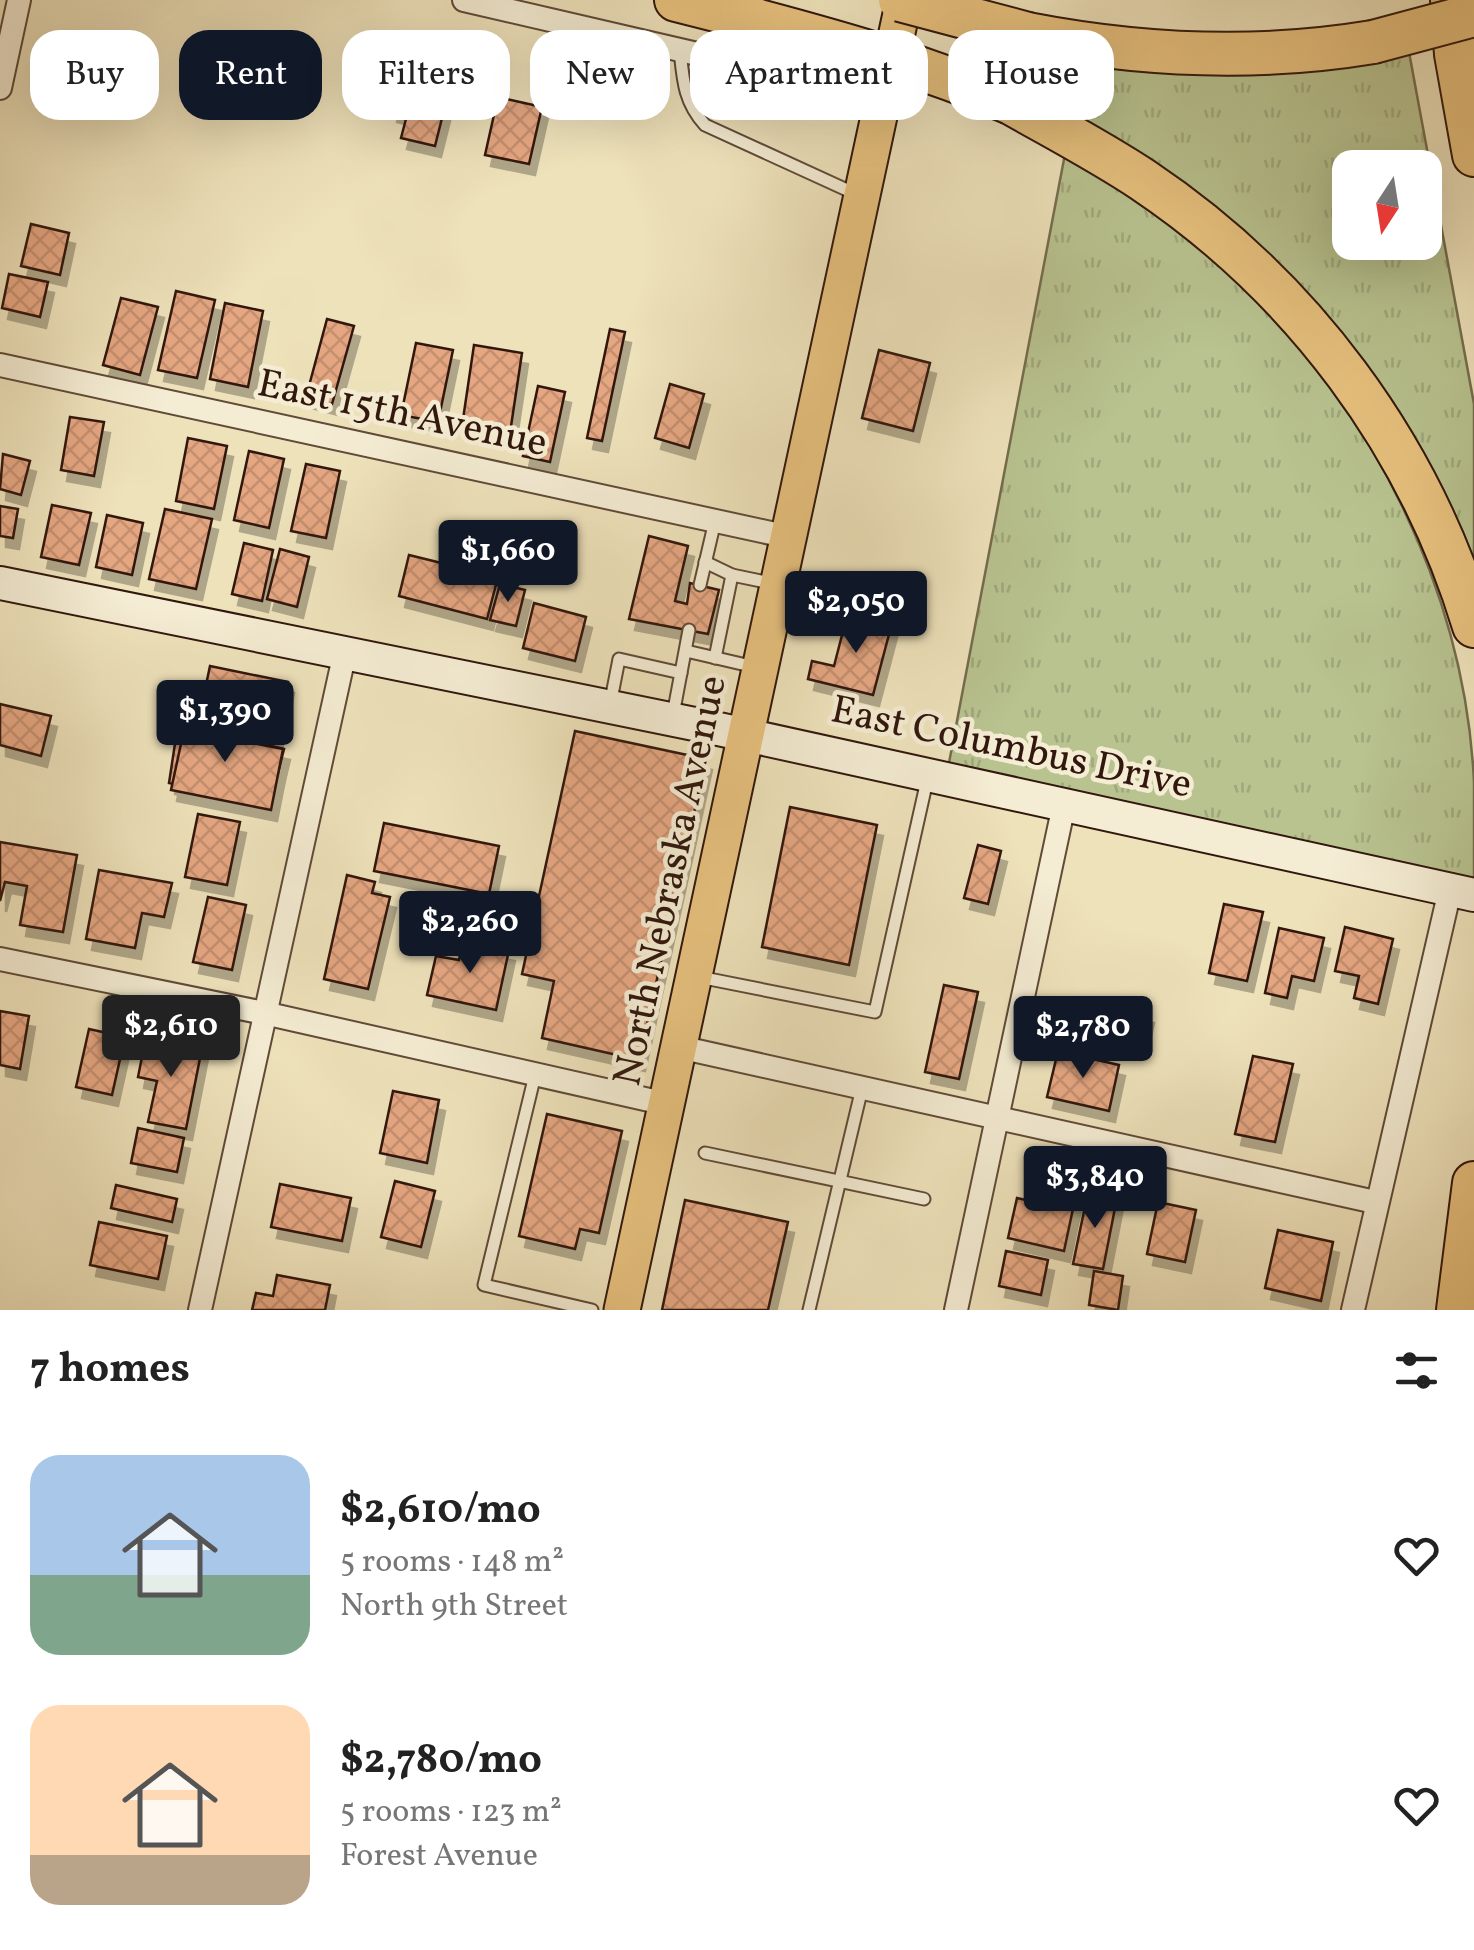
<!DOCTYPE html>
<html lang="en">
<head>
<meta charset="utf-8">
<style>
  :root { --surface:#fff; --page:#f6f6f6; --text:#222; --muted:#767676; --accent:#111827 }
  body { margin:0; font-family:Vollkorn,serif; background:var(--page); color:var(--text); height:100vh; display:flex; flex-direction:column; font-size:38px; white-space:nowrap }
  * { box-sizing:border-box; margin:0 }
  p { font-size:32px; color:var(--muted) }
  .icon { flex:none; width:55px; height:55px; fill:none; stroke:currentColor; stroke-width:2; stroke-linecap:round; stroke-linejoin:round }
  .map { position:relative; height:1310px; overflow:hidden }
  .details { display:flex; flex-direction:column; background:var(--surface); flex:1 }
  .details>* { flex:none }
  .hud { position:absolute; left:30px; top:30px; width:1415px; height:90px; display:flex; gap:20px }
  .needle { width:65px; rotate:192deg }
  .fabs { position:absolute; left:1332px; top:150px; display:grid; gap:20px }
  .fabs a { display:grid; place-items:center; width:110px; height:110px; border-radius:20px; background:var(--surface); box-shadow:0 10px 40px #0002; font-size:50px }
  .price { position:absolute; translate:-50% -85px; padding:0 22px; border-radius:10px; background:var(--accent); color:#fff; font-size:32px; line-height:65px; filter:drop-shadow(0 2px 5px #0008) }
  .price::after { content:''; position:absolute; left:50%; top:60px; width:30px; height:22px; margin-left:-15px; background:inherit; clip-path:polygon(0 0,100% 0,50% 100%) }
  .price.active { background:#222; color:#fff }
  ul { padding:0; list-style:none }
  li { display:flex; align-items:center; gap:30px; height:250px; padding:0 30px }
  li span { display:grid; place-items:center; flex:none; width:280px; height:200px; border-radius:30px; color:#555 }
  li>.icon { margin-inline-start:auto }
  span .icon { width:120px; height:120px; fill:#fffc; stroke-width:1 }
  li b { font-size:42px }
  h2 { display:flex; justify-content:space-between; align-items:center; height:120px; padding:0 30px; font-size:42px }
  .pill { padding:0 35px; border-radius:30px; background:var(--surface); box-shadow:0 10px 40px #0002; font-size:35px; line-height:90px }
  .pill.active { background:var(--accent); color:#fff }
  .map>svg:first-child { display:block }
  .grass { fill:url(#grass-tufts); stroke:#746d4e; stroke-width:2.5; fill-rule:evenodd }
  .building { fill:url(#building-cross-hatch); stroke:#31170d; stroke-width:2.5; filter:url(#shadow) }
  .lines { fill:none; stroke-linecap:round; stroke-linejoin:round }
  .lane-casing { stroke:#604a38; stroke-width:15 }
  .street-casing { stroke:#604a38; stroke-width:26 }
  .secondary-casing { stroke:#31170d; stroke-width:36 }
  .primary-casing { stroke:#31170d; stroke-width:39 }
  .highway-casing { stroke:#31170d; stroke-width:46 }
  .lane { stroke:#f4ecd3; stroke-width:11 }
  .street { stroke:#f4ecd3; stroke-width:22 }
  .secondary { stroke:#f4ecd3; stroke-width:32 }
  .primary { stroke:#e7c17e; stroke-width:35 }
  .highway { stroke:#e7c17e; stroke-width:42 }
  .highway-bridge-casing { stroke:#31170d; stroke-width:46; stroke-linecap:butt }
  .highway-bridge { stroke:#e7c17e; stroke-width:42 }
  .labels { text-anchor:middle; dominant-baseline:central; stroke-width:9; stroke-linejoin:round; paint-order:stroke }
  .street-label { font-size:40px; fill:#31170d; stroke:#f4ecd3 }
</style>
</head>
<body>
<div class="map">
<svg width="1474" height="1310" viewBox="0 0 1474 1310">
  <defs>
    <pattern id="grass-tufts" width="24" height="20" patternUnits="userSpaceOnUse" patternTransform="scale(2.5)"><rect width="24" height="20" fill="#b8c390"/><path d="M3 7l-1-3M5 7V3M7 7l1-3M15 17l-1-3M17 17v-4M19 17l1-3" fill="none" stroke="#9fa77b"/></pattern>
    <pattern id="building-cross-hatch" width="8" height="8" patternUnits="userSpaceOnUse" patternTransform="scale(2.5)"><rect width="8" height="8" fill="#e5a782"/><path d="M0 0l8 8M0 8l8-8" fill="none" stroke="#c58f6f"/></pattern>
    <filter id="shadow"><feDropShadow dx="6" dy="11" stdDeviation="0" flood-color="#0004"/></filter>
  </defs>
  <rect width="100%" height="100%" fill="#eee2bb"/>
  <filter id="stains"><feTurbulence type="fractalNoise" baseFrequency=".002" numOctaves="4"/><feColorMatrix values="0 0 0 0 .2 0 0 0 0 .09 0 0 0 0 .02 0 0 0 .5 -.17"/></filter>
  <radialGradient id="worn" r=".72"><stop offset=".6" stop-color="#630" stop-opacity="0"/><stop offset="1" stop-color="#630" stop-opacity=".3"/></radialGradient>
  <!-- grass -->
  <g class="grass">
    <path d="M1023 52C1103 63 1183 79 1263 74 1312 72 1361 61 1409 52L1474 404V565L1449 502 1397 413 1014 83ZM1350 168H1425V242H1350Z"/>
    <path d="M1065 154C1123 189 1181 227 1231 274 1370 401 1465 592 1474 782 1474 814 1474 848 1474 880L948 768Z"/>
  </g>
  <!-- building -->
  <g class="building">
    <polygon points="402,66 452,78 435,146 401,138 407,115 391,111"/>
    <polygon points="498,97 542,107 529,164 485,155"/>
    <polygon points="31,224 69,233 60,275 21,266"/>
    <polygon points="9,274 48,282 40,317 2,308"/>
    <polygon points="176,291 215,300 197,378 158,370"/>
    <polygon points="121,298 158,307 140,375 103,365"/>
    <polygon points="225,303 263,311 248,387 210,379"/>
    <polygon points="327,319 354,326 332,404 306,397"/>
    <polygon points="610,329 625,332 602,441 587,438"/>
    <polygon points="416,343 453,350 438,422 401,415"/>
    <polygon points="474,345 522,353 510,433 462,426"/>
    <polygon points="879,350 930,363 913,431 862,418"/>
    <polygon points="670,384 704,394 689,448 655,438"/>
    <polygon points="538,386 565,392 550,462 523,456"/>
    <polygon points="70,417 104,422 94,476 61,470"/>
    <polygon points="188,438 227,446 214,509 176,501"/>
    <polygon points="249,451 284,459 269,528 234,520"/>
    <polygon points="3,454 30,461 21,495 0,489"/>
    <polygon points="306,464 340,471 326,538 291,531"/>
    <polygon points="52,505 91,513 79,565 41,557"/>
    <polygon points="0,506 18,509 13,538 0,536"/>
    <polygon points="165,509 212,519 196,589 149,579"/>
    <polygon points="107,515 143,523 132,575 96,567"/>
    <polygon points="649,536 688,546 675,601 687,604 690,583 719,590 708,634 629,619"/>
    <polygon points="244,543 273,550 262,601 232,594"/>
    <polygon points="280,549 309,557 297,607 267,599"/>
    <polygon points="409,555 498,577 487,619 399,596"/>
    <polygon points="500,584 525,590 516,626 490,620"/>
    <polygon points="534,603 586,617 575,661 523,648"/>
    <polygon points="848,612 892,623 873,695 808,679 812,661 834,666"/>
    <polygon points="210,666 288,682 276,738 218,726 222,707 202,704"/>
    <polygon points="0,704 51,716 41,756 0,745"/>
    <polygon points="178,724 284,749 270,805 169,783"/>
    <polygon points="184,730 283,749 271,810 171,790"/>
    <polygon points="575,731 706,759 639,1060 542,1038 554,981 522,974"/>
    <polygon points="790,807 877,825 849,965 762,947"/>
    <polygon points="198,814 240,822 227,885 185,877"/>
    <polygon points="384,823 499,846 489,894 374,871"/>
    <polygon points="0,842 77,855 63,932 20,925 27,886 5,882 0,901"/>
    <polygon points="978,845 1001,851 988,904 964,898"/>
    <polygon points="99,870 172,883 164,917 142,913 135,948 86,939"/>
    <polygon points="347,875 375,882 372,893 390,897 368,989 324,979"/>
    <polygon points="208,897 246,905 232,970 193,962"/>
    <polygon points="440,899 463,904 454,941 431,936"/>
    <polygon points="1224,904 1263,912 1247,981 1209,973"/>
    <polygon points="1345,927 1393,939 1378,1004 1354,998 1359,976 1335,971"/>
    <polygon points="1279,928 1324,938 1314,981 1292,976 1287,998 1265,993"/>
    <polygon points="463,941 509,950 496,1010 427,995 436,956 459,960"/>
    <polygon points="944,985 978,992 959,1079 925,1072"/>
    <polygon points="1105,1002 1148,1012 1140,1046 1098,1036"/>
    <polygon points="0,1011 29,1016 20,1069 0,1065"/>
    <polygon points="89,1029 125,1037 112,1095 76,1087"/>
    <polygon points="146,1037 202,1048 186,1129 148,1122 157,1081 138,1077"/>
    <polygon points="1058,1051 1119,1065 1109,1111 1047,1097"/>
    <polygon points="1253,1056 1293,1064 1275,1142 1235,1134"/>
    <polygon points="393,1091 439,1100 427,1163 380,1153"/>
    <polygon points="547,1114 622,1131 599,1233 580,1229 575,1249 519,1236"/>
    <polygon points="138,1128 184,1138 177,1172 131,1163"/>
    <polygon points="395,1181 435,1191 421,1247 381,1237"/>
    <polygon points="1040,1182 1077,1190 1064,1251 1008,1238 1017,1198 1035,1202"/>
    <polygon points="280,1184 351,1198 342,1241 271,1227"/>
    <polygon points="116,1185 177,1199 172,1222 111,1208"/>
    <polygon points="1088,1192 1117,1198 1103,1269 1073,1264"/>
    <polygon points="685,1200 788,1222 768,1310 662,1310"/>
    <polygon points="1158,1202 1196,1210 1185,1262 1147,1254"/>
    <polygon points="99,1222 167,1236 158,1279 90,1265"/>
    <polygon points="1278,1230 1333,1242 1321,1301 1265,1288"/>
    <polygon points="1006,1251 1048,1260 1041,1295 999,1286"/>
    <polygon points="1094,1271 1123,1276 1118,1310 1089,1305"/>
    <polygon points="277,1275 330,1285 325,1310 252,1310 256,1293 273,1296"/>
  </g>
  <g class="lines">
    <defs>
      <g id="lane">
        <path d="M680 50C683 80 684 102 705 125L858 195"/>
        <polyline points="705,562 732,575 715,658"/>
        <polyline points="732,575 775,584"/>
        <polyline points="700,585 715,521"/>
        <polyline points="686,651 755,667"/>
        <polyline points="610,705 619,659 681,673"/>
        <polyline points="673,715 689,630"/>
        <polyline points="699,977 875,1012 928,776"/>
        <polyline points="535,1075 484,1285 592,1310"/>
        <polyline points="705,1153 924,1199"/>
        <polyline points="809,1310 862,1088"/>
      </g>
      <g id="street">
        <polyline points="464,0 883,97"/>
        <polyline points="0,88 19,0"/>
        <polyline points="0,365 789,537"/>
        <polyline points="0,959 264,1013 667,1104"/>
        <polyline points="679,1047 1375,1202"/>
        <polyline points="200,1310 345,652"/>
        <polyline points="956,1310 1064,805"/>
        <polyline points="1353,1310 1450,890"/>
      </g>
      <polyline id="secondary" points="0,583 714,728 1474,895"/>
      <polyline id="primary" points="622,1310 904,0"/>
      <g id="highway">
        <polyline points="676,0 759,21"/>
        <polyline points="1452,0 1456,54 1474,155"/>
        <path d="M1028 34C1142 56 1258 61 1373 42"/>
        <path d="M1011 103C1055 128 1101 152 1143 180 1301 286 1419 444 1474 626"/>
        <polyline points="1458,1310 1474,1183"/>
      </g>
    </defs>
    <!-- lane casing -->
    <use href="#lane" class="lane-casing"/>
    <!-- street casing -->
    <use href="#street" class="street-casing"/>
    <!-- secondary casing -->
    <use href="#secondary" class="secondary-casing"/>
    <!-- primary casing -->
    <use href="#primary" class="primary-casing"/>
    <!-- highway casing -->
    <use href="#highway" class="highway-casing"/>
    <!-- lane -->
    <use href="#lane" class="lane"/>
    <!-- street -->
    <use href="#street" class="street"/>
    <!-- secondary -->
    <use href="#secondary" class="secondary"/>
    <!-- primary -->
    <use href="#primary" class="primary"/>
    <!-- highway -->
    <use href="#highway" class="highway"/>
    <defs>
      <g id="highway-bridge">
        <polyline points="900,0 1028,34"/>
        <path d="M759 21C845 44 929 68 1011 103"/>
        <polyline points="1373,42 1474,15"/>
      </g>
    </defs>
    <!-- highway-bridge casing -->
    <use href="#highway-bridge" class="highway-bridge-casing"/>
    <!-- highway-bridge -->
    <use href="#highway-bridge" class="highway-bridge"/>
  </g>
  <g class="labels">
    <!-- street labels -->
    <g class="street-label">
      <text transform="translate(402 415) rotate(12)">East 15th Avenue</text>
      <text transform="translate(1011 749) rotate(12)">East Columbus Drive</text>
      <text transform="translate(672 881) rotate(-78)">North Nebraska Avenue</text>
    </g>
  </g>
  <rect width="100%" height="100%" filter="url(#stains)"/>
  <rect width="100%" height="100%" fill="url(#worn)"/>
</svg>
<div class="fabs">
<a><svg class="needle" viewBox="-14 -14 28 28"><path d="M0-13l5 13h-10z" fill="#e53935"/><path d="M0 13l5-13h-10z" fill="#767676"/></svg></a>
</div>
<b class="price" style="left:508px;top:605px">$1,660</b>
<b class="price" style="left:856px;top:656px">$2,050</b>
<b class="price" style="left:225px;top:765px">$1,390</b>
<b class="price" style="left:470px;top:976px">$2,260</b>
<b class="price active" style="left:171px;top:1080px">$2,610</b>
<b class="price" style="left:1083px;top:1081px">$2,780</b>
<b class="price" style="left:1095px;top:1231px">$3,840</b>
<div class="hud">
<a class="pill">Buy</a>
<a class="pill active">Rent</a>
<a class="pill">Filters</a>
<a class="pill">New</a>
<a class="pill">Apartment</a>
<a class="pill">House</a>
</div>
</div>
<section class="details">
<h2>7 homes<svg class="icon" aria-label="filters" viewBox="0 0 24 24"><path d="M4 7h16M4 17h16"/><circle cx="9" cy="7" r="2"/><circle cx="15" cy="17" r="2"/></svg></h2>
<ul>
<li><span style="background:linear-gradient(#a9c7e8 60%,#7fa58c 0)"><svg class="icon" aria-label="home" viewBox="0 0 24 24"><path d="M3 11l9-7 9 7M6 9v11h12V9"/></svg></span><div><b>$2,610/mo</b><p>5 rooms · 148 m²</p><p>North 9th Street</p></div><svg class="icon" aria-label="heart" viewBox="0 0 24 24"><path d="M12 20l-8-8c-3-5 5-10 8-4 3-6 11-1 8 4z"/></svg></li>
<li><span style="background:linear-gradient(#ffd9b3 75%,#b9a48a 0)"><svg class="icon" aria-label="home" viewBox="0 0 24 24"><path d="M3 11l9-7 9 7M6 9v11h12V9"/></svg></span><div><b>$2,780/mo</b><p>5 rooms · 123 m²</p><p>Forest Avenue</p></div><svg class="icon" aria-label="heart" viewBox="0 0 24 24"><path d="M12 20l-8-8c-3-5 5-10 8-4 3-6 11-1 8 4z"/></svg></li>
</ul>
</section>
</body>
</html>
